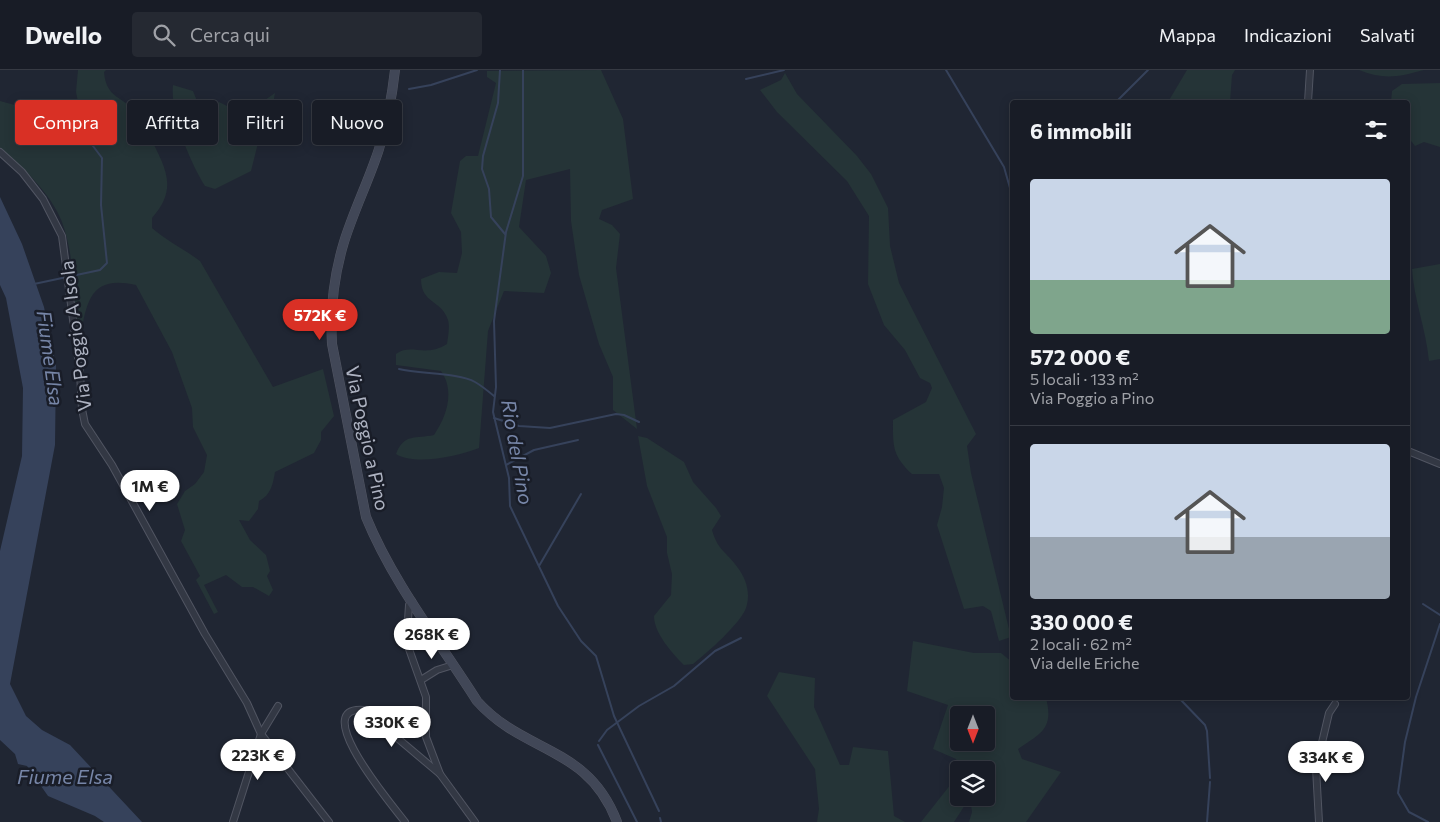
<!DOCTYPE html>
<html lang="it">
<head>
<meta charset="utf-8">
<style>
  :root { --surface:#181c26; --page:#252932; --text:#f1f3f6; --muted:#9fa1a7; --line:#363a43; --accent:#d93025 }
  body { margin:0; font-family:Commissioner,sans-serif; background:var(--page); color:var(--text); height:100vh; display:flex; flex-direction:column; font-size:19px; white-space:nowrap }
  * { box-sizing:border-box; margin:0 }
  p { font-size:16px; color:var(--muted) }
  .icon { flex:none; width:28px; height:28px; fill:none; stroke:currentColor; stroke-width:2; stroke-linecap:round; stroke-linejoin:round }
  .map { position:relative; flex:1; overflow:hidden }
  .drawer { position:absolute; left:1010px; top:30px; width:400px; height:600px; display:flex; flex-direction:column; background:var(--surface); border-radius:5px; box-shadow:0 2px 12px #0003,0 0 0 1px var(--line) }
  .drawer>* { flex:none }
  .top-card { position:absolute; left:15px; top:30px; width:475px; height:45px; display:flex; gap:10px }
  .needle { width:32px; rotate:180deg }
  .fabs { position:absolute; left:950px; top:636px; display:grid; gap:10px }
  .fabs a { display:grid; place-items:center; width:45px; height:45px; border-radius:5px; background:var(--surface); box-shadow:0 2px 12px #0003,0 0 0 1px var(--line); font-size:25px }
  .price { position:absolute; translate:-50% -42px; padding:0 11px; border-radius:18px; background:#fff; color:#222; font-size:16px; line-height:32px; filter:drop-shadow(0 1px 2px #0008) }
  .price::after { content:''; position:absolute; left:50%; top:30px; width:15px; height:11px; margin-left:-8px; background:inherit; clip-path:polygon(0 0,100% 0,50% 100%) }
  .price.selected { background:var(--accent); color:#fff }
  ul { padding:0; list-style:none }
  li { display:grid; align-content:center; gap:10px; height:265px; padding:0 20px }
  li+li { border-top:1px solid var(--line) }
  li span { display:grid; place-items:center; height:155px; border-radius:5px; color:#555 }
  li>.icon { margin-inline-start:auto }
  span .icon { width:90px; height:90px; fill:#fffc; stroke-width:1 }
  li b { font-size:21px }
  h2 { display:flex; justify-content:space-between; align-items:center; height:60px; padding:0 20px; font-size:21px }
  .chip { padding:0 18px; border-radius:5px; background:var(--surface); box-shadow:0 2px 12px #0003,0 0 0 1px var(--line); font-size:18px; line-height:45px }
  .chip.selected { background:var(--accent); color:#fff }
  header { display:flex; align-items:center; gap:30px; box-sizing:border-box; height:70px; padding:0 25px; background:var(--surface); border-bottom:1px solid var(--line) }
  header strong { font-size:24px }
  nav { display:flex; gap:28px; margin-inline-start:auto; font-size:18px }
  .search { width:350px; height:45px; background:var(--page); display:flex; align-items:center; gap:12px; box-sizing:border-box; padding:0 18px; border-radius:5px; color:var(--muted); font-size:19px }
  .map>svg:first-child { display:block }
  .green { fill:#253437; fill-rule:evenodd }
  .water { fill:#36425b }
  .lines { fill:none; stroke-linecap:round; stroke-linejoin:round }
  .stream { stroke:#36425b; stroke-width:2 }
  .street-casing { stroke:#515562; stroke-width:8 }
  .secondary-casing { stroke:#515562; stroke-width:10 }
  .street { stroke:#333844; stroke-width:6 }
  .secondary { stroke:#414757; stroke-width:9 }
  .labels { text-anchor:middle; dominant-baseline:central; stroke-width:5; stroke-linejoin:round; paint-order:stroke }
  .street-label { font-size:19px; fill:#adb2c1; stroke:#191d28 }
  .water-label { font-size:20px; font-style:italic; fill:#7786a8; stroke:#191d28 }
</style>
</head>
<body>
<header>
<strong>Dwello</strong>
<div class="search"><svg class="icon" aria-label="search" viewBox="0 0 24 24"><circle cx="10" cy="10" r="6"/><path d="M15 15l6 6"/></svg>Cerca qui</div>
<nav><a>Mappa</a><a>Indicazioni</a><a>Salvati</a></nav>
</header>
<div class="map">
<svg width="1440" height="752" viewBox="0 0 1440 752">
  <rect width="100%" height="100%" fill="#202633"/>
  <!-- green -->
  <g class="green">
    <path d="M78 0H106L104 2C106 29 124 27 139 44 144 49 145 59 149 65 165 97 179 118 152 148V158C167 171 184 179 200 191L273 317 323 299 334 346 321 362V370L314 383 275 402C273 414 271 425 259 431L258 439 249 451 239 450 250 470 266 485 270 501 267 506 273 520 269 526 253 517H242L226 505 204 515 218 542 214 544 196 510 200 506 181 471 185 460 177 434 185 421 195 414 204 402 207 385 193 357 192 338 172 282 136 215C93 205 87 228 81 264L77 267C74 229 75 188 62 152 52 125 22 96 0 78V31L48 44 74 67 82 53 76 22Z"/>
    <path d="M601 0 623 49 633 129 602 140 599 149 612 155 620 164 616 198 637 359 613 340V307L599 274 579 205 571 151 570 99 526 110 519 157 546 186 551 203 544 223 504 221 488 261 479 378C459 386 415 396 396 384 404 363 416 369 434 365 447 346 455 321 441 301L396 295V284C411 273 425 288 447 274 448 267 450 256 448 250 441 229 421 234 421 209L439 202 457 203 462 183 461 162 451 143 460 91 466 86H478L496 13 487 7V1Z"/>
    <polygon points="1187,0 1235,0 1232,5 1230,32 1168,32"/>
    <path d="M1359 0H1424C1398 7 1384 10 1359 0Z"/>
    <path d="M785 3 797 24 857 86 871 104 888 138 890 176 899 213 976 364 967 376 971 403 1011 567 999 571 991 541 983 536 964 539 937 455 942 437 944 418 939 404H912C892 385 893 376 893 350L926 332 932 318 930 313 920 308 905 280 884 255 868 214 869 146 847 111 777 42 760 20 781 10Z"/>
    <polygon points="1440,13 1440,77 1424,72 1415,76 1408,67 1408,32 1391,32 1392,21 1402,14"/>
    <path d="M173 15 193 21C197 30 198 39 210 39L219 32 245 45 246 53 250 57 257 55 255 37 275 23 269 58 276 59 260 65 251 101 215 119 205 116C190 92 170 44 173 15Z"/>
    <path d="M1440 194V289L1429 291C1426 259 1414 230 1412 199Z"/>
    <path d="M638 366 647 368 684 392 693 412 716 438 721 446 712 460C718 481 726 481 738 498 746 509 751 523 746 538 740 554 707 583 693 594L684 595C672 583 654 563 654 546L671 525 672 504 667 483V467L647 416Z"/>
    <path d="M913 571 974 583H1001L1012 592V628H1046C1054 659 1041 663 1018 679L1022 689 1061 702 1026 752H969L972 742 970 728H986V700H963L956 689 933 679 948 635 907 621ZM959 645H986V672H959Z"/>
    <polygon points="779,602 815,608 814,637 840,695 849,695 853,677 888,681 894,746 905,752 817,752 819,739 815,699 767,626"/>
    <polygon points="953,703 959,708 959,728 964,728 965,735 954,752 921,752 951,714"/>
  </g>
  <!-- water -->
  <polygon class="water" points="0,127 22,174 44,237 56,296 55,375 10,614 26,646 42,660 70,675 142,752 104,752 95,746 48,726 27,696 18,694 15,684 0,670 0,481 22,386 23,318 6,228 0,215"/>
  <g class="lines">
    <!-- stream -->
    <g class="stream">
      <polyline points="500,0 498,33 483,86 482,99 489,119 491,147 505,164"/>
      <polyline points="523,0 523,106 506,162 494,251 496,317 493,342 509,408 510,436 558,536 581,571 596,586 614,646 659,741"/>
      <polyline points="946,0 1004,97 1012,125"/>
      <polyline points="746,9 784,0"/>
      <polyline points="409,19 431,15 477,0"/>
      <polyline points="1116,32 1148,0"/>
      <polyline points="34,214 100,200 107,193 101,135 102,88 75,52 69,34"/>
      <path d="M399 299C420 304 459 303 475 312 482 316 488 321 494 326"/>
      <polyline points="494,348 519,356 550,358 616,344 624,345 639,352"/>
      <polyline points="506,395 534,380 578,370"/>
      <polyline points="539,496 581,424"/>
      <polyline points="1423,534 1440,545"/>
      <polyline points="1179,628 1205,655 1207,661 1210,708"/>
      <polyline points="599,671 607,660 639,636 674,616 715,581 741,568"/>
      <polyline points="598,675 637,752"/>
      <polyline points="660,748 661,752"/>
      <polyline points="1207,752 1210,712"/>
      <polyline points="1428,752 1409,742 1398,723 1405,672 1416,627 1440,554"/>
    </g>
    <defs>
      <g id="street">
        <polyline points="1308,32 1310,0"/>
        <polyline points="0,82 22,102 43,129 62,166 80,303 82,339 85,354 112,395 205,564 247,633 261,664 329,752"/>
        <polyline points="1408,381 1440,394"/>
        <polyline points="412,531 409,535 408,550 409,579 426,627 426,667 440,704 475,752"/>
        <polyline points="421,610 437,600 453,595"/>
        <polyline points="233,752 261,664 278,636"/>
        <path d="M405 752C393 736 307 635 364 640L440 704"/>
        <polyline points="1319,752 1316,698 1329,643 1335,634"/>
      </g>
      <path id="secondary" d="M395 0C392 27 387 53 379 79 369 110 354 140 344 172 334 205 330 239 332 274L366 447C393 513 439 571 477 631 524 684 588 675 617 752"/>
    </defs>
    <!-- street casing -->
    <use href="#street" class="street-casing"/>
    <!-- secondary casing -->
    <use href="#secondary" class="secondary-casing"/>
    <!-- street -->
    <use href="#street" class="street"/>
    <!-- secondary -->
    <use href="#secondary" class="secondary"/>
  </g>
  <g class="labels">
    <!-- street labels -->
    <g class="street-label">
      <text transform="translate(75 266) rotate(-97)">Via Poggio A Isola</text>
      <text transform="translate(368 368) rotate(78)">Via Poggio a Pino</text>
    </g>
    <!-- water labels -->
    <g class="water-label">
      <text transform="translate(51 288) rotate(82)">Fiume Elsa</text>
      <text transform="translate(518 382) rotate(80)">Rio del Pino</text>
      <text x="65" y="706">Fiume Elsa</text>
    </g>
  </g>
</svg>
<div class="fabs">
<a><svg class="needle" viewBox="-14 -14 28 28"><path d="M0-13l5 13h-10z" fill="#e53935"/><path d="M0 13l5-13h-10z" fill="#9fa1a7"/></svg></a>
<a><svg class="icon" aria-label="layers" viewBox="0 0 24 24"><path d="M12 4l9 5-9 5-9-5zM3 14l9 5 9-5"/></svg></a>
</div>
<b class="price selected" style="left:320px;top:271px">572K €</b>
<b class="price" style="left:150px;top:442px">1M €</b>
<b class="price" style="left:432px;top:590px">268K €</b>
<b class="price" style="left:392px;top:678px">330K €</b>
<b class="price" style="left:258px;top:711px">223K €</b>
<b class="price" style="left:1326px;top:713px">334K €</b>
<div class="top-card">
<a class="chip selected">Compra</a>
<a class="chip">Affitta</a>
<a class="chip">Filtri</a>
<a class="chip">Nuovo</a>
</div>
<section class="drawer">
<h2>6 immobili<svg class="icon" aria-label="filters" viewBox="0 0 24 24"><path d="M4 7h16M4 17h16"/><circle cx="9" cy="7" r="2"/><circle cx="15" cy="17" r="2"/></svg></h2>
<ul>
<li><span style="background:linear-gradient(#c9d6e8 65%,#7fa58c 0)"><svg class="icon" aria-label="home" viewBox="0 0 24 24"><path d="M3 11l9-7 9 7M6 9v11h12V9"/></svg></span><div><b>572 000 €</b><p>5 locali · 133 m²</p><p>Via Poggio a Pino</p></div></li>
<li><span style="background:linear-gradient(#c9d6e8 60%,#9aa5b1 0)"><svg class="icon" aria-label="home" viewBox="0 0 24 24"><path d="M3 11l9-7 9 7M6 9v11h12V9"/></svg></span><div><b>330 000 €</b><p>2 locali · 62 m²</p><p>Via delle Eriche</p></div></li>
</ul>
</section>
</div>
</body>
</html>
